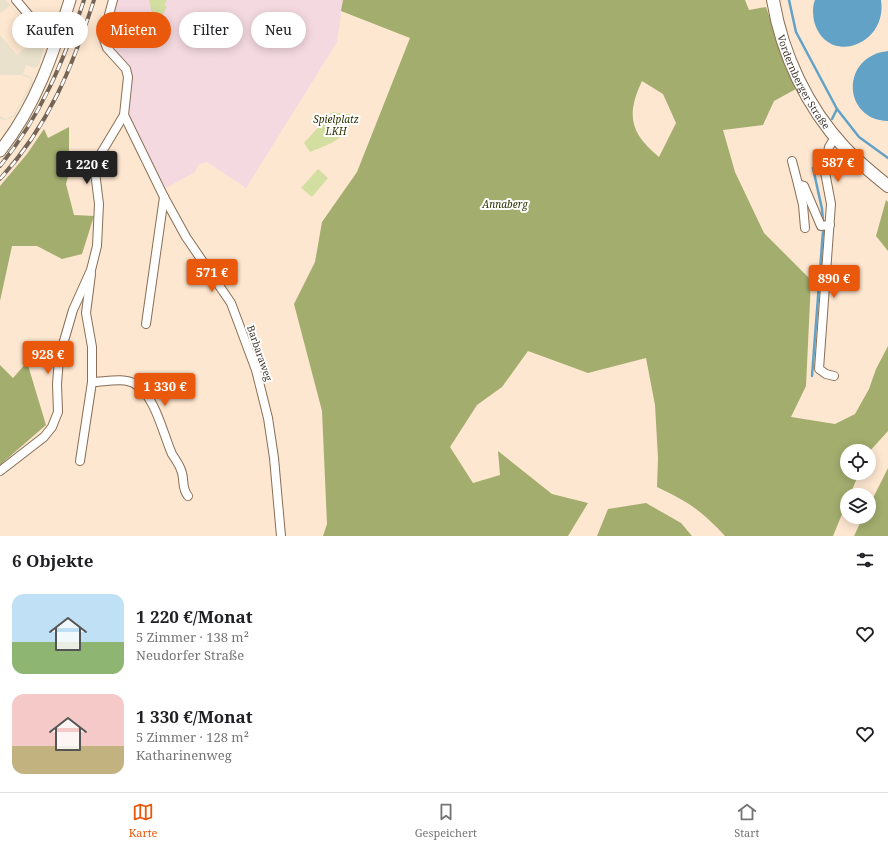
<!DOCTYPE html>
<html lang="de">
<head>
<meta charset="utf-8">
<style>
  :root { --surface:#fff; --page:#f2f2f2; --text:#202124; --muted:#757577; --line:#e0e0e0; --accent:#ea580c }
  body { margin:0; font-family:"Noto Serif",serif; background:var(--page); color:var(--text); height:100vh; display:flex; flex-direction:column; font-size:15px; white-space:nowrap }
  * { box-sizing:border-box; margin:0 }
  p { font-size:13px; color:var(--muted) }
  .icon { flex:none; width:22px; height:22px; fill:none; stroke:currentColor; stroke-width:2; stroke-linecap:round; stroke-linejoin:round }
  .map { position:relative; height:536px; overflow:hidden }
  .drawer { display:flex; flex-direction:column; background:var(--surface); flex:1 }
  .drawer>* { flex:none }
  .top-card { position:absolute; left:12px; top:12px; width:400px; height:36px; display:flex; gap:8px }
  .fabs { position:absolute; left:840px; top:444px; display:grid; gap:8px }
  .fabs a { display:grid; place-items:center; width:36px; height:36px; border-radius:50%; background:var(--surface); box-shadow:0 2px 10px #0003; font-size:20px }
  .price { position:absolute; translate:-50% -34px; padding:0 9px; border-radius:4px; background:var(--accent); color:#fff; font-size:13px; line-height:26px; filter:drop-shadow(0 1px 2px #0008) }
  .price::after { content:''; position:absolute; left:50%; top:24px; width:12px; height:9px; margin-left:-6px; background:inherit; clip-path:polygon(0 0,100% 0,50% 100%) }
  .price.selected { background:#222; color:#fff }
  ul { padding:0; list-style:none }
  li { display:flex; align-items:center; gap:12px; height:100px; padding:0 12px }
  li span { display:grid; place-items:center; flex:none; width:112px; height:80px; border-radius:12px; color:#555 }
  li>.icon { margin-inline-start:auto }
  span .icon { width:48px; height:48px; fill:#fffc; stroke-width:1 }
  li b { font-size:17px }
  h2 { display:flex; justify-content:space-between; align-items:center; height:48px; padding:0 12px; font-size:17px }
  .tag { padding:0 14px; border-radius:18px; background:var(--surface); box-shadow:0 2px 10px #0003; font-size:14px; line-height:36px }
  .tag.selected { background:var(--accent); color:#fff }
  .menu { display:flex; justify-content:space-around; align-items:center; height:56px; border-top:1px solid var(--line); background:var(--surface); font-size:11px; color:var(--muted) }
  .menu a { display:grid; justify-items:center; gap:2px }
  .menu .selected { color:var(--accent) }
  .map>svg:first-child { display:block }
  .industrial { fill:#e9e1cb }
  .medical { fill:#f4d9e0 }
  .green { fill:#d3dfa0 }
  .forest { fill:#a2ad6e; fill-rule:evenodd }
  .water { fill:#62a2c7 }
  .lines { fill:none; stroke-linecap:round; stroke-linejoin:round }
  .stream { stroke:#62a2c7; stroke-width:2.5 }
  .street-casing { stroke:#886e55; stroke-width:10 }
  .secondary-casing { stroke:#886e55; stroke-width:13 }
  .primary-casing { stroke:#886e55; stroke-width:14 }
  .street { stroke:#fff; stroke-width:8 }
  .secondary { stroke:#fff; stroke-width:11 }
  .primary { stroke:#fff; stroke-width:12 }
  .rail-casing { stroke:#746557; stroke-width:4 }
  .rail { stroke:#fff; stroke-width:2.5; stroke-dasharray:8; stroke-linecap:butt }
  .labels { text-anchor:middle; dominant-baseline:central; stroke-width:4; stroke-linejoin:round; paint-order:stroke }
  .street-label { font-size:10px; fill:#41352a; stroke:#fff }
  .park-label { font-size:10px; font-style:italic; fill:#2d3301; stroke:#fff }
</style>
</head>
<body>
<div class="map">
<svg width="888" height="536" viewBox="0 0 888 536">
  <rect width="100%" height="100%" fill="#fee7d0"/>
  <!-- industrial -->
  <polygon class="industrial" points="0,0 6,0 38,38 44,48 39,66 34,68 26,65 23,74 31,77 33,83 14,117 6,120 0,119 0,116 6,119 13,116 31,83 30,78 21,75 0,75 0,35 17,55 37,38 10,6 0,13"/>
  <!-- medical -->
  <polygon class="medical" points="117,0 343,0 337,42 246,188 207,162 199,164 195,172 166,188 128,118 130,71 124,61 111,49 105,38"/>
  <!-- green -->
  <g class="green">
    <polygon points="149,0 167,0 164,5 167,7 161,17 166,20 156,36 150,39 140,33 152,14"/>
    <path d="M332 112 355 115C346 139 333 143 310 152L304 143Z"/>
    <polygon points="318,169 328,178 312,197 301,188"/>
  </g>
  <!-- forest -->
  <g class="forest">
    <path d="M343 0H745L749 10 766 7 781 50 796 89 774 101 763 125 723 130 735 172 764 233 811 280 806 386 791 417 835 424 855 414 869 389 876 369 888 346V431L869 452 847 451V473H859L850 495H847V502L833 536H725C702 511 687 501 657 487L658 458 655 405 646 358 588 373 528 351 502 387 477 405 450 447 473 483 500 475 498 451 552 494 588 503 568 536H323L327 524 322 411 294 304 315 262 322 222 357 172 410 38 341 11ZM642 81 663 94 676 123 659 157C630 133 626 115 642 81Z"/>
    <polygon points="69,127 69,173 66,184 74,215 94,216 82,254 62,259 37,246 12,246 0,301 0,186 27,154 44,129 48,138"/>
    <polygon points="886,200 888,202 888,251 876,236"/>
    <polygon points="27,362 46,425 0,465 0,365 13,378"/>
    <polygon points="888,468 888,536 854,536 863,517 869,517 869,506"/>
    <polygon points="646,503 681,523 692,536 597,536 608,509"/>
  </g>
  <!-- water -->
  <g class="water">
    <path d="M815 0H881C888 46 826 67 814 21 813 14 812 7 815 0Z"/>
    <path d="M888 51V121C842 120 840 56 888 51Z"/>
  </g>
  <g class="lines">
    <!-- stream -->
    <g class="stream">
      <polyline points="789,0 796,32 837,109 859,137 888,158"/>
      <polyline points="832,119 837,109"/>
      <polyline points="813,168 822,209 823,221"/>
      <polyline points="812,376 823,231"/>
    </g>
    <defs>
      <g id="street">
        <polyline points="16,0 55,46"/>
        <polyline points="113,0 103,37 107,48 126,69 128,77 124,115 164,197 186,237 231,303 256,370 268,418 274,458 281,536"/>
        <polyline points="792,161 798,184 804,186 821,226 830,225"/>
        <polyline points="798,184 803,205 805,228"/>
        <polyline points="146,324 164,197"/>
        <polyline points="834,376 826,374 819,369 831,204 825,172 826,162 829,147 835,137"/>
        <path d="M92 382C105 382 124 377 135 384 155 395 163 434 172 454 175 459 179 464 181 470 185 479 181 488 188 496"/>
        <polyline points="80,461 92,382 92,347 86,313 91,274"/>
        <polyline points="0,471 44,437 52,427 58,412 57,384 59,358 73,310 91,270 97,246 99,204 95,172 97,160 124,115"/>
      </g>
      <path id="secondary" d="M0 151C36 106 53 54 70 0"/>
      <g id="primary">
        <path id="s1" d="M773 0C782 54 807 107 844 147 858 162 873 174 888 186"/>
      </g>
    </defs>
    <!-- street casing -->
    <use href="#street" class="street-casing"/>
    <!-- secondary casing -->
    <use href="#secondary" class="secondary-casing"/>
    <!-- primary casing -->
    <use href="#primary" class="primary-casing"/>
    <!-- street -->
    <use href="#street" class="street"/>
    <!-- secondary -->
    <use href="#secondary" class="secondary"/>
    <!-- primary -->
    <use href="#primary" class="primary"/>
    <defs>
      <g id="rail">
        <path d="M0 166C41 116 64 60 84 0"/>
        <path d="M0 179C49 125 72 68 94 0"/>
      </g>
    </defs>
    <!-- rail casing -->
    <use href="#rail" class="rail-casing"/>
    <!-- rail -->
    <use href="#rail" class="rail"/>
  </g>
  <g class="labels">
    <!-- street labels -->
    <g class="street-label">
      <text stroke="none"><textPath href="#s1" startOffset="88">Vordernberger Straße</textPath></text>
      <text transform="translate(260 353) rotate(71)">Barbaraweg</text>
    </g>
    <!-- park labels -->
    <g class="park-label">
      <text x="336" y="119">Spielplatz<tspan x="336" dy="12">LKH</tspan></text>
      <text x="505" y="204">Annaberg</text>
    </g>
  </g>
</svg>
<div class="fabs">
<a><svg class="icon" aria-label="locate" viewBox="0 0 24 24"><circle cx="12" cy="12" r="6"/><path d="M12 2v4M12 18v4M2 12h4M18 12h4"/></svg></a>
<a><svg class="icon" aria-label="layers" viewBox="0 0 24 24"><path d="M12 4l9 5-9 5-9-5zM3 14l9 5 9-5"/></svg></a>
</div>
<b class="price" style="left:838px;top:183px">587 €</b>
<b class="price selected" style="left:87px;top:185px">1 220 €</b>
<b class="price" style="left:212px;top:293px">571 €</b>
<b class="price" style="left:834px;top:299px">890 €</b>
<b class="price" style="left:48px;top:375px">928 €</b>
<b class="price" style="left:165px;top:407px">1 330 €</b>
<div class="top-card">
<a class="tag">Kaufen</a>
<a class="tag selected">Mieten</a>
<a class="tag">Filter</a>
<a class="tag">Neu</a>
</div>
</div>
<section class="drawer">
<h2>6 Objekte<svg class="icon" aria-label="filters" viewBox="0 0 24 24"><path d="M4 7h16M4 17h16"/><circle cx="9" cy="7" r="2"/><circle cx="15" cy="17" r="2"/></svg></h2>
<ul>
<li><span style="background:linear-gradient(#bfe0f5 60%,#8fb573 0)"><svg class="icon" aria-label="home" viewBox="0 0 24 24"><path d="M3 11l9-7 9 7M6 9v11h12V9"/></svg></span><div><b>1 220 €/Monat</b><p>5 Zimmer · 138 m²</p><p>Neudorfer Straße</p></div><svg class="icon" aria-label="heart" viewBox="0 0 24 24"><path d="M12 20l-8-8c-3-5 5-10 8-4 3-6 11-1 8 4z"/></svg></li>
<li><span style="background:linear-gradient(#f6c9c9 65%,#c2b280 0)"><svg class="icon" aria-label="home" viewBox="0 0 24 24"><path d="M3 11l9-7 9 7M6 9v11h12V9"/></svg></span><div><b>1 330 €/Monat</b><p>5 Zimmer · 128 m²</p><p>Katharinenweg</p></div><svg class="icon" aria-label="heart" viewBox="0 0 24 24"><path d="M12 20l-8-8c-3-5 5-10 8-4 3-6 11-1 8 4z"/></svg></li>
</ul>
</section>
<nav class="menu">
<a class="selected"><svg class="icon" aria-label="map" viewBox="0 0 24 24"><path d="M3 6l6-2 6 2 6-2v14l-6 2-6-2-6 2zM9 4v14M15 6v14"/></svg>Karte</a>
<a><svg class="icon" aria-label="saved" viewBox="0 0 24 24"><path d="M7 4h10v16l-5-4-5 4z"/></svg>Gespeichert</a>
<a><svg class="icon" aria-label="home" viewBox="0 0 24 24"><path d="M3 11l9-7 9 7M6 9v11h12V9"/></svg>Start</a>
</nav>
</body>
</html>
